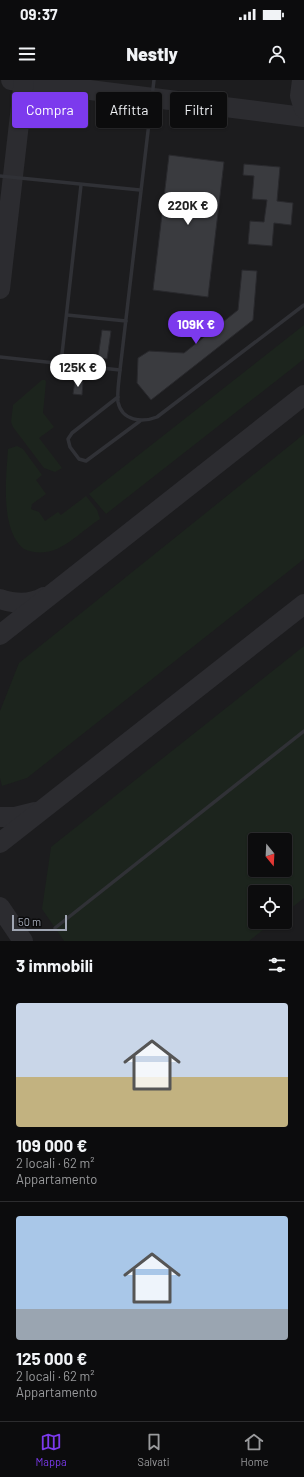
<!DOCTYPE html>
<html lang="it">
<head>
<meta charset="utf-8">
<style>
  :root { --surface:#0c0c0d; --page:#151516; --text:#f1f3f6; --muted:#9a9b9d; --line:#2c2c2e; --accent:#7c3aed }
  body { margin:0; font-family:Barlow,sans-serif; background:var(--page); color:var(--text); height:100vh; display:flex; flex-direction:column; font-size:15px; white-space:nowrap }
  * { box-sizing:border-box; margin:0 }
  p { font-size:13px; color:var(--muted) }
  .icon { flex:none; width:22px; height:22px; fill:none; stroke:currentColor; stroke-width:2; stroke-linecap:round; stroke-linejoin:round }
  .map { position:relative; height:861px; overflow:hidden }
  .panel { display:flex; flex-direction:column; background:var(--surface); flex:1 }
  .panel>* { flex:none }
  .hud { position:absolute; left:12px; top:12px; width:280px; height:36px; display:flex; gap:8px }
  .needle { width:26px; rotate:162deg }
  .buttons { position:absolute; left:248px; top:753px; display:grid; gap:8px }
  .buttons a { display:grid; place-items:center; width:44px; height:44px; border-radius:4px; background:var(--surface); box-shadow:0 1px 3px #0004,0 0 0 1px var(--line); font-size:20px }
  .scale { position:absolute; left:12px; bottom:10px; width:55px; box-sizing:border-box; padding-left:4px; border:2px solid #a0a6b3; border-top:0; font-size:11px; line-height:14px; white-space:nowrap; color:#a0a6b3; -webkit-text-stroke:3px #0b0b0c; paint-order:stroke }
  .price { position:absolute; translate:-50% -34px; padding:0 9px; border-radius:14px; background:#fff; color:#222; font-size:13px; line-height:26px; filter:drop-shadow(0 1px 2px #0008) }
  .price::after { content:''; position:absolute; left:50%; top:24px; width:12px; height:9px; margin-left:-6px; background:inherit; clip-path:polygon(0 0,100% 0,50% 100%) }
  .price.current { background:var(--accent); color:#fff }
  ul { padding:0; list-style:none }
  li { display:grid; align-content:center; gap:8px; height:212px; padding:0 16px }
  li+li { border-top:1px solid var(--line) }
  li span { display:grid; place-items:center; height:124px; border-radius:4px; color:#555 }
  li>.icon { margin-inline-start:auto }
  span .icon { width:72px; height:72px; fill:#fffc; stroke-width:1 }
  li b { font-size:17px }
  h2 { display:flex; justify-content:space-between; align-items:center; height:48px; padding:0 16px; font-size:17px }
  .tag { padding:0 14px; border-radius:4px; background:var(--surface); box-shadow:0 1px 3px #0004,0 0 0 1px var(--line); font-size:14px; line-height:36px }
  .tag.current { background:var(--accent); color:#fff }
  .status { display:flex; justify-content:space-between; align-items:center; height:28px; padding:0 20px; background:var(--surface); direction:ltr }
  .status svg { height:11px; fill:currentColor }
  header { display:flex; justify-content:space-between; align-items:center; height:52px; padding:0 16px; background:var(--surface); font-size:18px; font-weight:800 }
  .menu { display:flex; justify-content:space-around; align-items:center; height:56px; border-top:1px solid var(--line); background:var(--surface); font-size:11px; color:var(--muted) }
  .menu a { display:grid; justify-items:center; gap:2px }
  .menu .current { color:var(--accent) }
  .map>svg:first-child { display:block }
  .built { fill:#1c1c1e; fill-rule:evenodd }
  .green { fill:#1c241d; fill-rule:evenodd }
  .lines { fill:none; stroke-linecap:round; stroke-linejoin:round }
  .taxiway { stroke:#2c2c30; stroke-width:20 }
  .building { fill:#3a3b3f; stroke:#29292d }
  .service { stroke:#303136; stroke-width:3.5 }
</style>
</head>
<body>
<div class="status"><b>09:37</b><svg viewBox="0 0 49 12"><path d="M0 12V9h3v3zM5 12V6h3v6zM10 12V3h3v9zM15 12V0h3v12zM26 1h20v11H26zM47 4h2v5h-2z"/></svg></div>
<header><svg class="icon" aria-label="menu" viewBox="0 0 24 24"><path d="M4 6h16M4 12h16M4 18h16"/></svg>Nestly<svg class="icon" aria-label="person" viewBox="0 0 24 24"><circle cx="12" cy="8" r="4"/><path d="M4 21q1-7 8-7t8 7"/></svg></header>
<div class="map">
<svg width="304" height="861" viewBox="0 0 304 861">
  <rect width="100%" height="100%" fill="#101011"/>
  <!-- built -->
  <path class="built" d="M0 0H304V861H0ZM255 760H285V790H255ZM255 812H285V842H255Z"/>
  <!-- green -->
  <g class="green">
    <polygon points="304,245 304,279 106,434 89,414"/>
    <polygon points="42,300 45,300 46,302 43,333 54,347 39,358 62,388 55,392 44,388 13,347 11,342 13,325"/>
    <polygon points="304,354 304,479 27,698 2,706 0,698 0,631 19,583"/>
    <path d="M17 366 23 369 42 395 36 400 46 414 32 424 31 429 39 432 45 441 58 432 61 435 86 416 97 430 100 439C86 448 72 462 57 469 47 473 34 474 24 469 0 450 6 400 8 369Z"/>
    <path d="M304 566V818L285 833V812H255V842H273L249 861H64L42 829 51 767ZM255 760H285V790H255Z"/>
  </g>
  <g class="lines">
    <!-- taxiway -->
    <g class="taxiway">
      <polyline points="11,0 304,37"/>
      <polyline points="302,0 300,16 304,29"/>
      <polyline points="0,209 24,0"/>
      <path d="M0 519C15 524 30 525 44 517"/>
      <polyline points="0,555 304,315"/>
      <polyline points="0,737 15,737 35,732"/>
      <polyline points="0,763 304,524"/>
      <polyline points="0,827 23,861"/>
    </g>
  </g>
  <!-- building -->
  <g class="building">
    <polygon points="169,75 224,82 208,217 153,210"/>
    <polygon points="244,84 280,87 277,121 293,123 291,145 274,143 272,166 248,164 250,141 264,142 267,120 252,119 254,96 243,95"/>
    <polygon points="242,190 257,191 253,240 151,320 137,303 138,278 149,271 184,273 238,230"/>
    <polygon points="102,250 111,251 107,279 98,278"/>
    <polygon points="75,301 83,302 82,315 73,314"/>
  </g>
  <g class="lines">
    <!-- service -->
    <g class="service">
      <path d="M154 0 120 290C119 300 117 312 118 322 122 341 142 343 157 337L304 225"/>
      <polyline points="0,96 140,110"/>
      <polyline points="67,235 126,241"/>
      <polyline points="0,277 120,290"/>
      <polyline points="61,283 81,105"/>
      <polyline points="118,317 72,353 68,359 70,367 79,379 86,381 140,341"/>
      <polyline points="55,848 304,651"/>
    </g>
  </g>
</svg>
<div class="buttons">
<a><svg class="needle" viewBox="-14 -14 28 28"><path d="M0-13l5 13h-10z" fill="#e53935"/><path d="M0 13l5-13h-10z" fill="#9a9b9d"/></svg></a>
<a><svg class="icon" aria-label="locate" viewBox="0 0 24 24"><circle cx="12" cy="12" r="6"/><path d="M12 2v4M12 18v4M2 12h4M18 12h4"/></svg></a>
</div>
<div class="scale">50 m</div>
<b class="price" style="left:188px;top:146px">220K €</b>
<b class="price current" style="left:196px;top:265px">109K €</b>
<b class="price" style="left:78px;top:308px">125K €</b>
<div class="hud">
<a class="tag current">Compra</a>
<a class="tag">Affitta</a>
<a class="tag">Filtri</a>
</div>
</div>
<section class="panel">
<h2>3 immobili<svg class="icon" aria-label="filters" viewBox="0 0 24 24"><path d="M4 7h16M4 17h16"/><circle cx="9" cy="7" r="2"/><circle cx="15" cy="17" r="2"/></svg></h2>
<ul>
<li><span style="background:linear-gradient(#c9d6e8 60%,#c2b280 0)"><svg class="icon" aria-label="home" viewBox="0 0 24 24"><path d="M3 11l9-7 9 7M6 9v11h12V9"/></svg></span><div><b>109 000 €</b><p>2 locali · 62 m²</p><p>Appartamento</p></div></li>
<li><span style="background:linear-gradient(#a9c7e8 75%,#9aa5b1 0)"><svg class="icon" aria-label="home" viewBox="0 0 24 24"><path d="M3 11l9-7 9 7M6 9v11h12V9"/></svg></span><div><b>125 000 €</b><p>2 locali · 62 m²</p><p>Appartamento</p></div></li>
</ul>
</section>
<nav class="menu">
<a class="current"><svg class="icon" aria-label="map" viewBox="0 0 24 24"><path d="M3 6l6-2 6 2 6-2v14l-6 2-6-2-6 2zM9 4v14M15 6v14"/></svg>Mappa</a>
<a><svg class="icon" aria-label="saved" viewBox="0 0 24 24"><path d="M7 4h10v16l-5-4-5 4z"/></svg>Salvati</a>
<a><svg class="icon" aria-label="home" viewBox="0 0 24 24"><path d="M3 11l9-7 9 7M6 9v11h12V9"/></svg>Home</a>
</nav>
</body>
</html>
